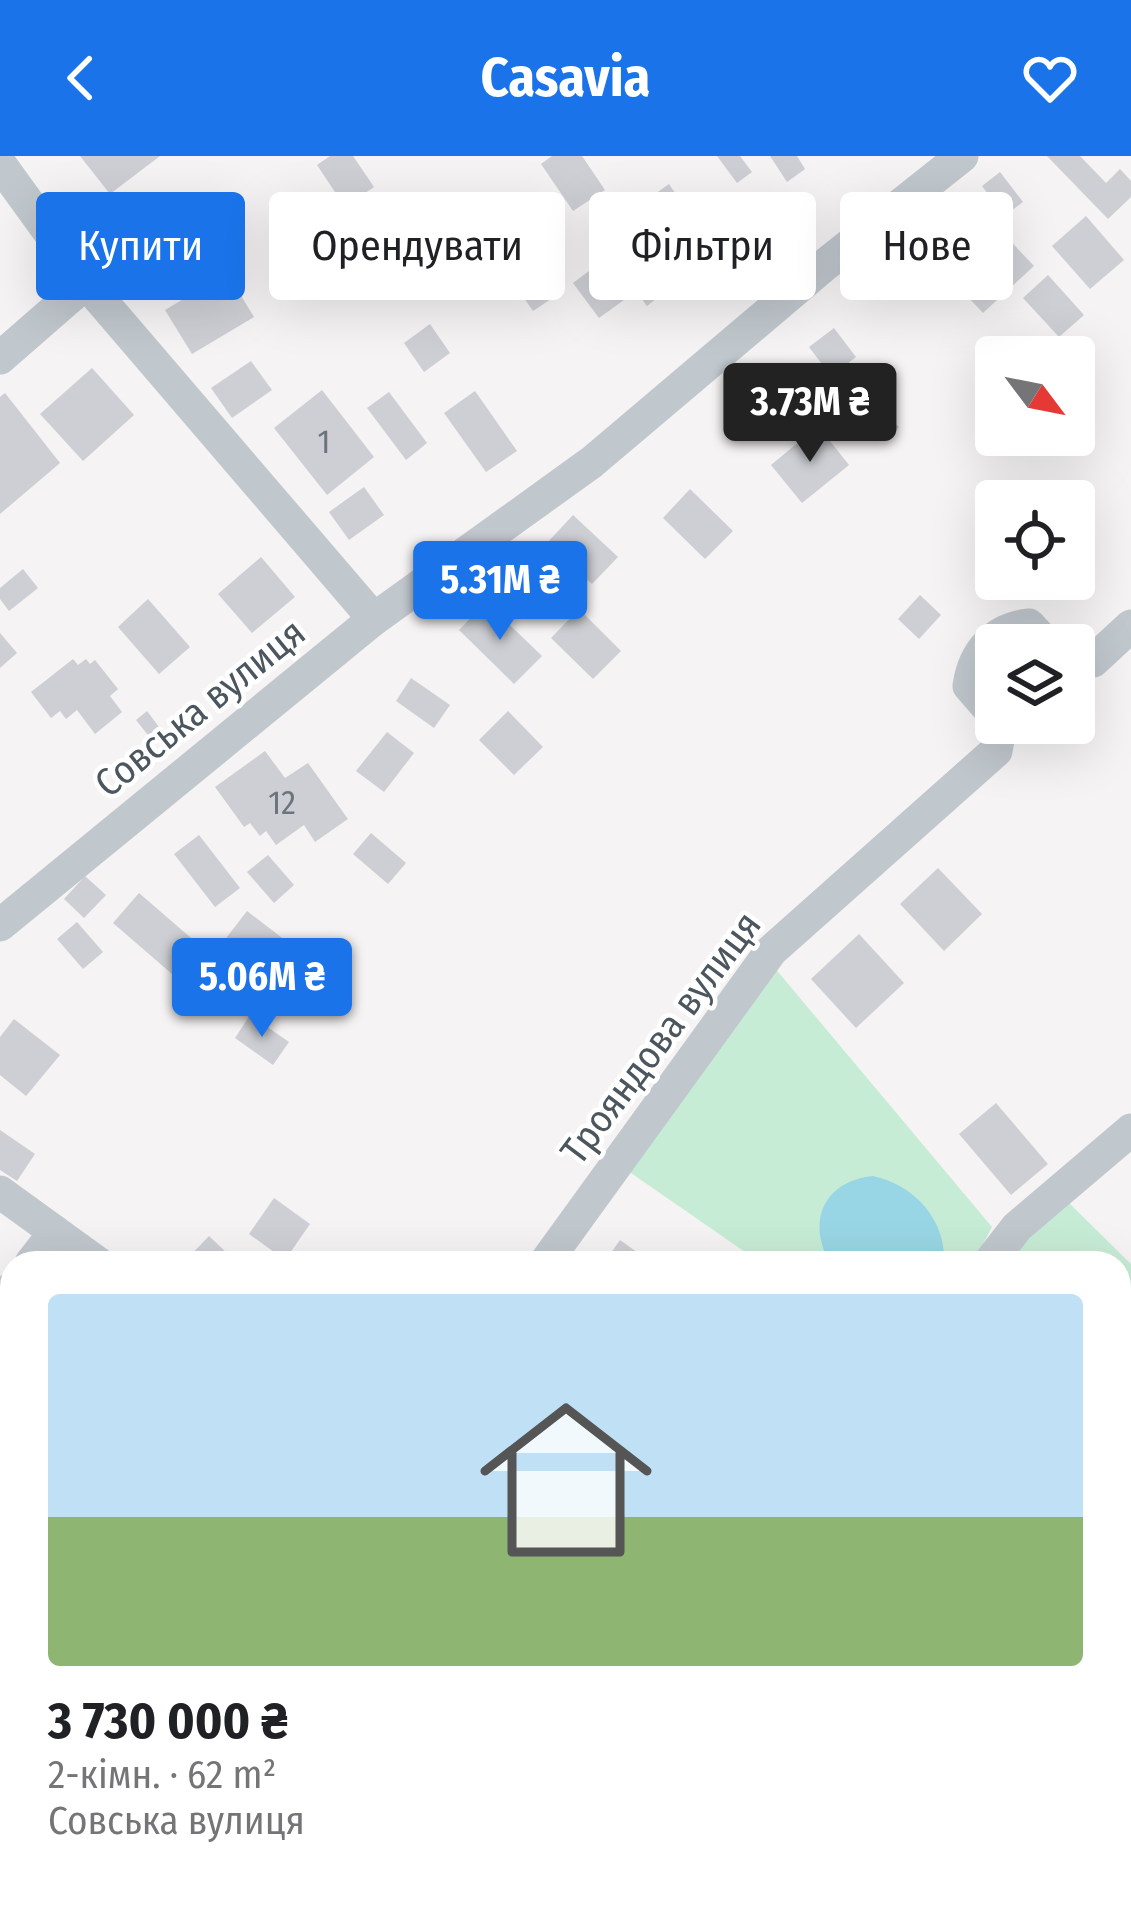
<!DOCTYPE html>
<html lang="uk">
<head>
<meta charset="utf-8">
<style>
  :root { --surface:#fff; --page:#f6f6f6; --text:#202124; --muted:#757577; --accent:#1a73e8 }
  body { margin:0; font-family:"Fira Sans Condensed",sans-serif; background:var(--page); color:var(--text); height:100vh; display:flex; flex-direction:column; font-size:45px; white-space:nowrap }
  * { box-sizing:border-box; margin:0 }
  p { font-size:39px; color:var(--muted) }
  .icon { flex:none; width:66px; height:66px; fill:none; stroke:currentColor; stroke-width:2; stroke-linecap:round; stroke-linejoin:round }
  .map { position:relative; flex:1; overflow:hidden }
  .sheet { position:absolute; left:0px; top:1095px; width:1131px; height:663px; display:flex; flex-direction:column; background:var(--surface); border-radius:36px 36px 0 0; box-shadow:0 12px 48px #0002 }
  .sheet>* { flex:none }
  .hud { position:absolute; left:36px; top:36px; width:1059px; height:108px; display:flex; gap:24px }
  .needle { width:78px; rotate:122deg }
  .fabs { position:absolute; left:975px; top:180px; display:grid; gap:24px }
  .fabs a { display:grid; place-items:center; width:120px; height:120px; border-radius:12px; background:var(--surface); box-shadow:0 12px 48px #0002; font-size:60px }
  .price { position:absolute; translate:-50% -102px; padding:0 27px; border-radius:12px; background:var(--accent); color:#fff; font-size:39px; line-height:78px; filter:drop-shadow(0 3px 6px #0008) }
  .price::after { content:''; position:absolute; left:50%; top:72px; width:36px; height:27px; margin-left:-18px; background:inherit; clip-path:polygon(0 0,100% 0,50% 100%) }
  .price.active { background:#222; color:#fff }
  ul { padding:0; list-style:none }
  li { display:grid; align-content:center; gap:24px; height:636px; padding:0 48px }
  li span { display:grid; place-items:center; height:372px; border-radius:12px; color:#555 }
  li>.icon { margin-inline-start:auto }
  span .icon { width:216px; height:216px; fill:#fffc; stroke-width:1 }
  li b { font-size:51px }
  .chip { padding:0 42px; border-radius:12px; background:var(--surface); box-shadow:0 12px 48px #0002; font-size:42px; line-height:108px }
  .chip.active { background:var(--accent); color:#fff }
  header { display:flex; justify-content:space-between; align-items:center; height:156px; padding:0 48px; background:var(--accent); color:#fff; font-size:54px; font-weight:700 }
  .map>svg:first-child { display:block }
  .green { fill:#c7ecd5 }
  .water { fill:#99d6e5 }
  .building { fill:#cdcfd4 }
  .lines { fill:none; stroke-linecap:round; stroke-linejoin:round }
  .street { stroke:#c0c7cd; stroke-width:33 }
  .labels { text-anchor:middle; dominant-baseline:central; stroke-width:9; stroke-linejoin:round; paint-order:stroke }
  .number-label { font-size:33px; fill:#6c747c }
  .street-label { font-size:39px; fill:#4c565e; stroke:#fff }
</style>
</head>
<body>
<header><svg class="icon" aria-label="back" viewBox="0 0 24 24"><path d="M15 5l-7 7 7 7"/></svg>Casavia<svg class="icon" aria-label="heart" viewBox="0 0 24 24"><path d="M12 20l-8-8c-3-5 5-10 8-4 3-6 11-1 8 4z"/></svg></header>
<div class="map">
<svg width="1131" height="1756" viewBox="0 0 1131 1756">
  <rect width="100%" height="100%" fill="#f5f3f3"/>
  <!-- green -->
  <g class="green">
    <polygon points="774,811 992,1071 973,1107 761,1107 628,1015"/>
    <polygon points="1067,1045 1131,1108 1131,1320 1119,1313 1119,1107 1001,1107"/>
    <polygon points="1131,1334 1131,1756 1091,1756 1077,1746 1119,1746 1119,1354"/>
  </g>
  <!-- water -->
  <path class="water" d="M873 1020C915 1029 946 1064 944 1107H830C806 1065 824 1025 873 1020Z"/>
  <!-- building -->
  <g class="building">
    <polygon points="80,0 160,0 110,38"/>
    <polygon points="330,0 353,0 374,31 345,51 317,9"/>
    <polygon points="552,0 582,0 605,34 573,55 541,8"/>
    <polygon points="717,0 740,0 752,16 737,27"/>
    <polygon points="770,0 797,0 805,13 787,26"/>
    <polygon points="1047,0 1080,0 1106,27 1120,13 1131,25 1131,41 1108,63"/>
    <polygon points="1000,16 1023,46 1004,60 982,30"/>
    <polygon points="669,28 687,55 679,60 693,80 703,73 712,84 677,109 648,67 663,56 652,40"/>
    <polygon points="972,36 993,62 979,74 958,47"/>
    <polygon points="739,54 759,80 734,101 713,75"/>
    <polygon points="1086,60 1124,104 1090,133 1052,90"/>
    <polygon points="400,70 423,106 404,118 381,82"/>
    <polygon points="620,70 638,95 614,112 596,88"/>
    <polygon points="1001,75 1034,110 983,157 951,123"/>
    <polygon points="650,98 674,129 647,150 623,119"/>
    <polygon points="526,107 551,143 533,155 508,119"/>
    <polygon points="597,109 624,144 599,162 573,127"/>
    <polygon points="227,117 254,161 192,198 165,154"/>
    <polygon points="1048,119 1084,159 1059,181 1023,142"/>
    <polygon points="430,168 450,197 424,216 404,187"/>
    <polygon points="834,172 856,201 831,220 809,191"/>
    <polygon points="251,205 272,234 232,262 211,232"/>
    <polygon points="92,212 134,259 83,305 40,258"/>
    <polygon points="322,234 374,301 327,339 274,272"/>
    <polygon points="475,235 517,295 486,316 444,257"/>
    <polygon points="389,236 427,287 406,304 367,252"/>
    <polygon points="5,237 60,307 0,358 0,241"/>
    <polygon points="879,254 899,271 887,285 867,268"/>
    <polygon points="818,270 849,309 802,347 771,309"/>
    <polygon points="364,331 384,359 349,384 329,356"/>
    <polygon points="690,333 733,375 705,403 663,362"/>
    <polygon points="573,359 618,401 592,428 548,386"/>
    <polygon points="261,401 295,441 252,477 218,438"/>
    <polygon points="23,413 38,432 9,455 0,443 0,432"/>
    <polygon points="920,439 941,459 919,483 898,463"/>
    <polygon points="148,443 190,491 159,518 118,471"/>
    <polygon points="486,446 542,500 514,528 459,474"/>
    <polygon points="579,453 621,495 593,523 551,482"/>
    <polygon points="0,477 17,497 0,512"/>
    <polygon points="73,503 78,509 86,503 90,508 95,504 118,533 110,540 122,556 95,578 77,554 66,563 60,555 51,562 31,536"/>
    <polygon points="411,522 450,549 434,572 396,545"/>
    <polygon points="147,555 162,575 151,583 136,564"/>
    <polygon points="508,555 543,591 514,619 479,584"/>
    <polygon points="387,576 414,597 384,636 356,615"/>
    <polygon points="265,595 285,622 308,607 348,663 315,686 304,669 276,689 266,675 260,680 250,667 244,671 215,631"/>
    <polygon points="371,677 406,707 388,728 353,698"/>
    <polygon points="199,679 240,732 215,751 174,698"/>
    <polygon points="268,699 294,729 274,747 247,716"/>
    <polygon points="938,712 982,758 944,795 900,748"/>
    <polygon points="85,720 106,739 84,762 64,743"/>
    <polygon points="139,737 198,788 172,818 113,767"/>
    <polygon points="247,755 290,788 262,824 220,790"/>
    <polygon points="77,766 103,796 83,813 57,783"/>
    <polygon points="859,778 904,827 856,872 811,823"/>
    <polygon points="250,859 289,886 273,909 235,882"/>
    <polygon points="14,863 60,899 26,940 0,919 0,881"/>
    <polygon points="996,947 1048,1008 1011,1039 959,978"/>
    <polygon points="0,974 35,998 17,1025 0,1014"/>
    <polygon points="274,1042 310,1068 285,1104 249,1078"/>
    <polygon points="209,1080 230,1100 223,1107 191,1107 187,1103"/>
    <polygon points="620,1084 652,1107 604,1107"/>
    <polygon points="12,1245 12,1310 0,1301 0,1261"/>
    <polygon points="0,1529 12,1539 12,1555 0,1569"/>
    <polygon points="12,1656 12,1719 0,1710 0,1671"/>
    <polygon points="246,1746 293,1746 305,1756 238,1756"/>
    <polygon points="896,1746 971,1746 984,1756 888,1756"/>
  </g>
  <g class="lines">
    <!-- street -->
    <g class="street">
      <polyline points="0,8 86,127 374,463"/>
      <polyline points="0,202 86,127"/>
      <polyline points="1074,506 1093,505 1131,470"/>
      <path d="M996 561 969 530C974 496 994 473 1029 469L1048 489"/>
      <polyline points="0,769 374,463 592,306 826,108 962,0"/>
      <polyline points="0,1036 98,1107"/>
      <polyline points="31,1107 55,1076"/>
      <polyline points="545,1107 771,795 996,595 1001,567"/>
      <polyline points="989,1107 1017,1071 1131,974"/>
      <polyline points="0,1148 12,1132"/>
      <polyline points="1047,1746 1063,1756"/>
      <polyline points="86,1756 94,1746"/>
      <polyline points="620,1756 628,1746"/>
    </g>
  </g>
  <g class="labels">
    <!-- number labels -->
    <g class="number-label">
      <text x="324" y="286">1</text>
      <text x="282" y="647">12</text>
    </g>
    <!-- street labels -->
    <g class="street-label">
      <text transform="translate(200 552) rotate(-39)">Совська вулиця</text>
      <text transform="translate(661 882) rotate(-53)">Трояндова вулиця</text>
    </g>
  </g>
</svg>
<div class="fabs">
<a><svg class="needle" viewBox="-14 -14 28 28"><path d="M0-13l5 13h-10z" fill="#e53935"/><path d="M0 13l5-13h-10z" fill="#757577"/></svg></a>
<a><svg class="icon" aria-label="locate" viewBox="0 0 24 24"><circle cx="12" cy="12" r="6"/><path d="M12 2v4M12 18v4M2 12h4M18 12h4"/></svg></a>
<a><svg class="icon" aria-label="layers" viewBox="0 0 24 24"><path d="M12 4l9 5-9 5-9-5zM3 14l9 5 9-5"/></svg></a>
</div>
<b class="price active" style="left:810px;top:309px">3.73M ₴</b>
<b class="price" style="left:500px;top:487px">5.31M ₴</b>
<b class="price" style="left:262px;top:884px">5.06M ₴</b>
<div class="hud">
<a class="chip active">Купити</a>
<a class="chip">Орендувати</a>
<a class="chip">Фільтри</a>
<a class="chip">Нове</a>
</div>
<section class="sheet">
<ul>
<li><span style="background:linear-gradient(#bfe0f5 60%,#8fb573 0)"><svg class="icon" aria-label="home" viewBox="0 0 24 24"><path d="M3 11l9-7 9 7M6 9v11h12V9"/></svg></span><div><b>3 730 000 ₴</b><p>2-кімн. · 62 m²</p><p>Совська вулиця</p></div></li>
</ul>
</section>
</div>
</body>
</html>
